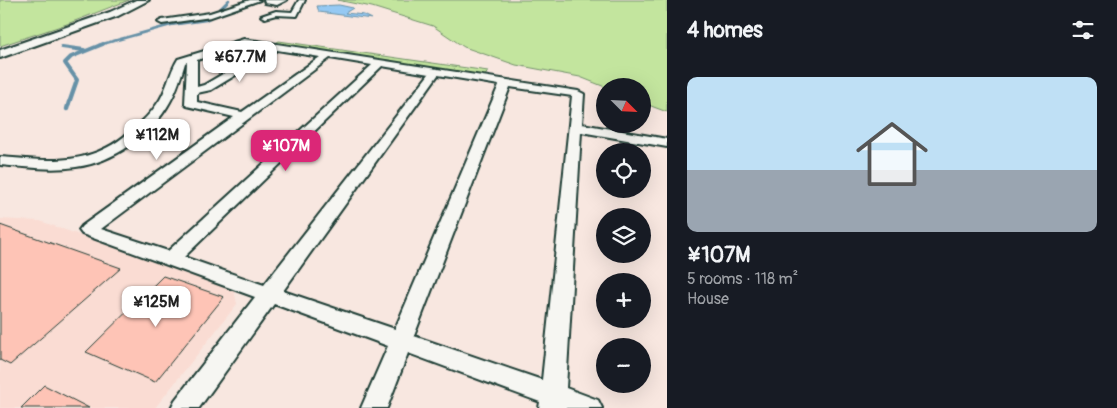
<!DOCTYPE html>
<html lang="en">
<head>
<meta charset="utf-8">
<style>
  :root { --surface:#171b24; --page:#20242c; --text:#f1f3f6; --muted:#9ea1a6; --line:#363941; --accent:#db2777 }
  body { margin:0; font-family:Pangolin,sans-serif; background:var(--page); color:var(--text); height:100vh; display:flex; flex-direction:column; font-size:19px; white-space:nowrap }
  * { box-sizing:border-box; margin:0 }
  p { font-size:16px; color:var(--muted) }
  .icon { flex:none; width:28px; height:28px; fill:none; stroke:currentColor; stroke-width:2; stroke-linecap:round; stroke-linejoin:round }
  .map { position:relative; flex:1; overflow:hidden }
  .panel { display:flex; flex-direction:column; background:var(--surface); width:450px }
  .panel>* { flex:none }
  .needle { width:32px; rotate:114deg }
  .buttons { position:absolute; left:596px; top:78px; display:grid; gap:10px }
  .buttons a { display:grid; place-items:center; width:55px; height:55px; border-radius:50%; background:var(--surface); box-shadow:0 5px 20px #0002; font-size:25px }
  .price { position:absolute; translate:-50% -42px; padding:0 11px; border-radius:10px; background:#fff; color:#222; font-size:16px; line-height:32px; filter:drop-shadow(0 1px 2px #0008) }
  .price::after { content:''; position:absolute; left:50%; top:30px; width:15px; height:11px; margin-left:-8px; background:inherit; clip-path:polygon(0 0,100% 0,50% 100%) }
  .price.selected { background:var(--accent); color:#fff }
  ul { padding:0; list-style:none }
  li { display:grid; align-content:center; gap:10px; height:265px; padding:0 20px }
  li+li { border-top:1px solid var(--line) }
  li span { display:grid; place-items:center; height:155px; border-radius:10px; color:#555 }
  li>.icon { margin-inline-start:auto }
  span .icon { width:90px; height:90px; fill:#fffc; stroke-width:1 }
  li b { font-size:21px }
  h2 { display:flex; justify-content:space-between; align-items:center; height:60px; padding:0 20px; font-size:21px }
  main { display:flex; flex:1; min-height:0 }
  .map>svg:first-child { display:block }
  .built { fill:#fadcd3 }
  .green { fill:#c3e59e; stroke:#719169 }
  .water { fill:#95c9f3; stroke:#6691a7 }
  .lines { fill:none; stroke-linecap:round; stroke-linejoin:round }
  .stream-far2 { stroke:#6691a7; stroke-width:2.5 }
  .stream-far1 { stroke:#6691a7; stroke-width:4 }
  .stream { stroke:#6691a7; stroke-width:4.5 }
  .building { fill:#fec4b6; stroke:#1f3d34 }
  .street-casing { stroke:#1f3d34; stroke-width:4 }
  .secondary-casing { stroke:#1f3d34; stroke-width:4 }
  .street { fill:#f6f6f2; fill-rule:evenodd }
  .secondary { fill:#f6f6f2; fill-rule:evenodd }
</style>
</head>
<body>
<main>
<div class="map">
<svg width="667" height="408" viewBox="0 0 667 408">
  <rect width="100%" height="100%" fill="#f8e7e0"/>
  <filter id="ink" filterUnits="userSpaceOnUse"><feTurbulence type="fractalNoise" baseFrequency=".02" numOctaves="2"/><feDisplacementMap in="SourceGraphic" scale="10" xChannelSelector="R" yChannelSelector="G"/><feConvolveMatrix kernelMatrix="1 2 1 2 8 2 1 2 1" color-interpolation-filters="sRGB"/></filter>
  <g filter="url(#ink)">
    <!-- built -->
    <polygon class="built" points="0,219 40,221 234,290 237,304 155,408 0,408"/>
    <!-- green -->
    <g class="green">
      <polygon points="0,0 129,0 67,24 0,46"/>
      <polygon points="337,0 667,0 667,112 643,103 642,86 605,87 580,77 516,65 464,47 433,26 372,7"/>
      <polygon points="279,41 488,71 485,76 273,44"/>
    </g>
    <!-- water -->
    <polygon class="water" points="339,5 353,8 345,13 364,15 372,19 319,12 317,6"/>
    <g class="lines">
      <!-- stream-far2 -->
      <g class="stream-far2">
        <polyline points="217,12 229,0"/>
        <polyline points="99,45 171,25 206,20 218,14"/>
      </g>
      <!-- stream-far1 -->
      <g class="stream-far1">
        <polyline points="62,47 84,50"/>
        <polyline points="69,103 77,80 65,63 71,57 103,44"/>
      </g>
      <!-- stream -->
      <polyline class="stream" points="67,109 69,102"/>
    </g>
    <!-- building -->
    <g class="building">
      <polygon points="0,225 121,268 10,365 0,360"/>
      <polygon points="163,276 224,297 155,382 86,352"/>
      <polygon points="44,385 89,408 21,408"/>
    </g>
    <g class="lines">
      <defs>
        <g id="street">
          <polygon points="250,0 260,0 211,17 162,24 158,22 162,20 210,13"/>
          <polygon points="264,0 287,0 277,5 265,3"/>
          <polygon points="299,0 305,0 297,16 276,15 265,18 261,16 276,11 292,12"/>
          <path d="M244 39 578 91 584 94 582 124 667 139V147L581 132 566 388 598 400 602 408H539L540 402 408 353 387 408H361L388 346 274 304 199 408H171L175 400 255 297 82 234 79 230 82 226 234 117 187 106 185 104 187 62 185 63C181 76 177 90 170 102 152 135 114 162 76 167 51 171 25 167 0 165V157C52 161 92 167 133 129 142 122 151 113 157 104 167 91 169 73 178 59ZM244 45 267 48 204 85 197 87V60ZM277 50 320 57 242 112 197 102V93L211 90ZM330 58 372 65 168 251 101 229ZM382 66 429 74 264 285 184 257ZM438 75 499 85 395 329 283 291ZM510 87 572 96 542 380 414 336Z"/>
        </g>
        <polygon id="secondary" points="136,0 149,0 118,16 0,58 0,50 110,12"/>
      </defs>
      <!-- street casing -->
      <use href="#street" class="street-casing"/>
      <!-- secondary casing -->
      <use href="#secondary" class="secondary-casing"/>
      <!-- street -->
      <use href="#street" class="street"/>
      <!-- secondary -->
      <use href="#secondary" class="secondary"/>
    </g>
  </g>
</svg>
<div class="buttons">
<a><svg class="needle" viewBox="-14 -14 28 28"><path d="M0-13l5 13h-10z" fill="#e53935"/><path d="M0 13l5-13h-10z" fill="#9ea1a6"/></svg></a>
<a><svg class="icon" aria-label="locate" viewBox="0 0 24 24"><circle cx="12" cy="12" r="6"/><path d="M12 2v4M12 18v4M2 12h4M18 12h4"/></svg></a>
<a><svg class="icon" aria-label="layers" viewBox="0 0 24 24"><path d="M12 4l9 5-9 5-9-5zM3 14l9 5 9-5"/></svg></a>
<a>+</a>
<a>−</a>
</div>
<b class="price" style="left:240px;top:83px">¥67.7M</b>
<b class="price" style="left:157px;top:161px">¥112M</b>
<b class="price selected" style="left:286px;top:172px">¥107M</b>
<b class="price" style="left:156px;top:328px">¥125M</b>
</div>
<section class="panel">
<h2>4 homes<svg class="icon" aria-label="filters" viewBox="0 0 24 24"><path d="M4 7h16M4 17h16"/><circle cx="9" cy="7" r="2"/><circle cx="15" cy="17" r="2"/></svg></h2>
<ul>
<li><span style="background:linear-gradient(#bfe0f5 60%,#9aa5b1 0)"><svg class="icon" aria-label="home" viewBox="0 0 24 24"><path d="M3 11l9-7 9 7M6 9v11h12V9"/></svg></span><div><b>¥107M</b><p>5 rooms · 118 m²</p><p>House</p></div></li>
</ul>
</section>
</main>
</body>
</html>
